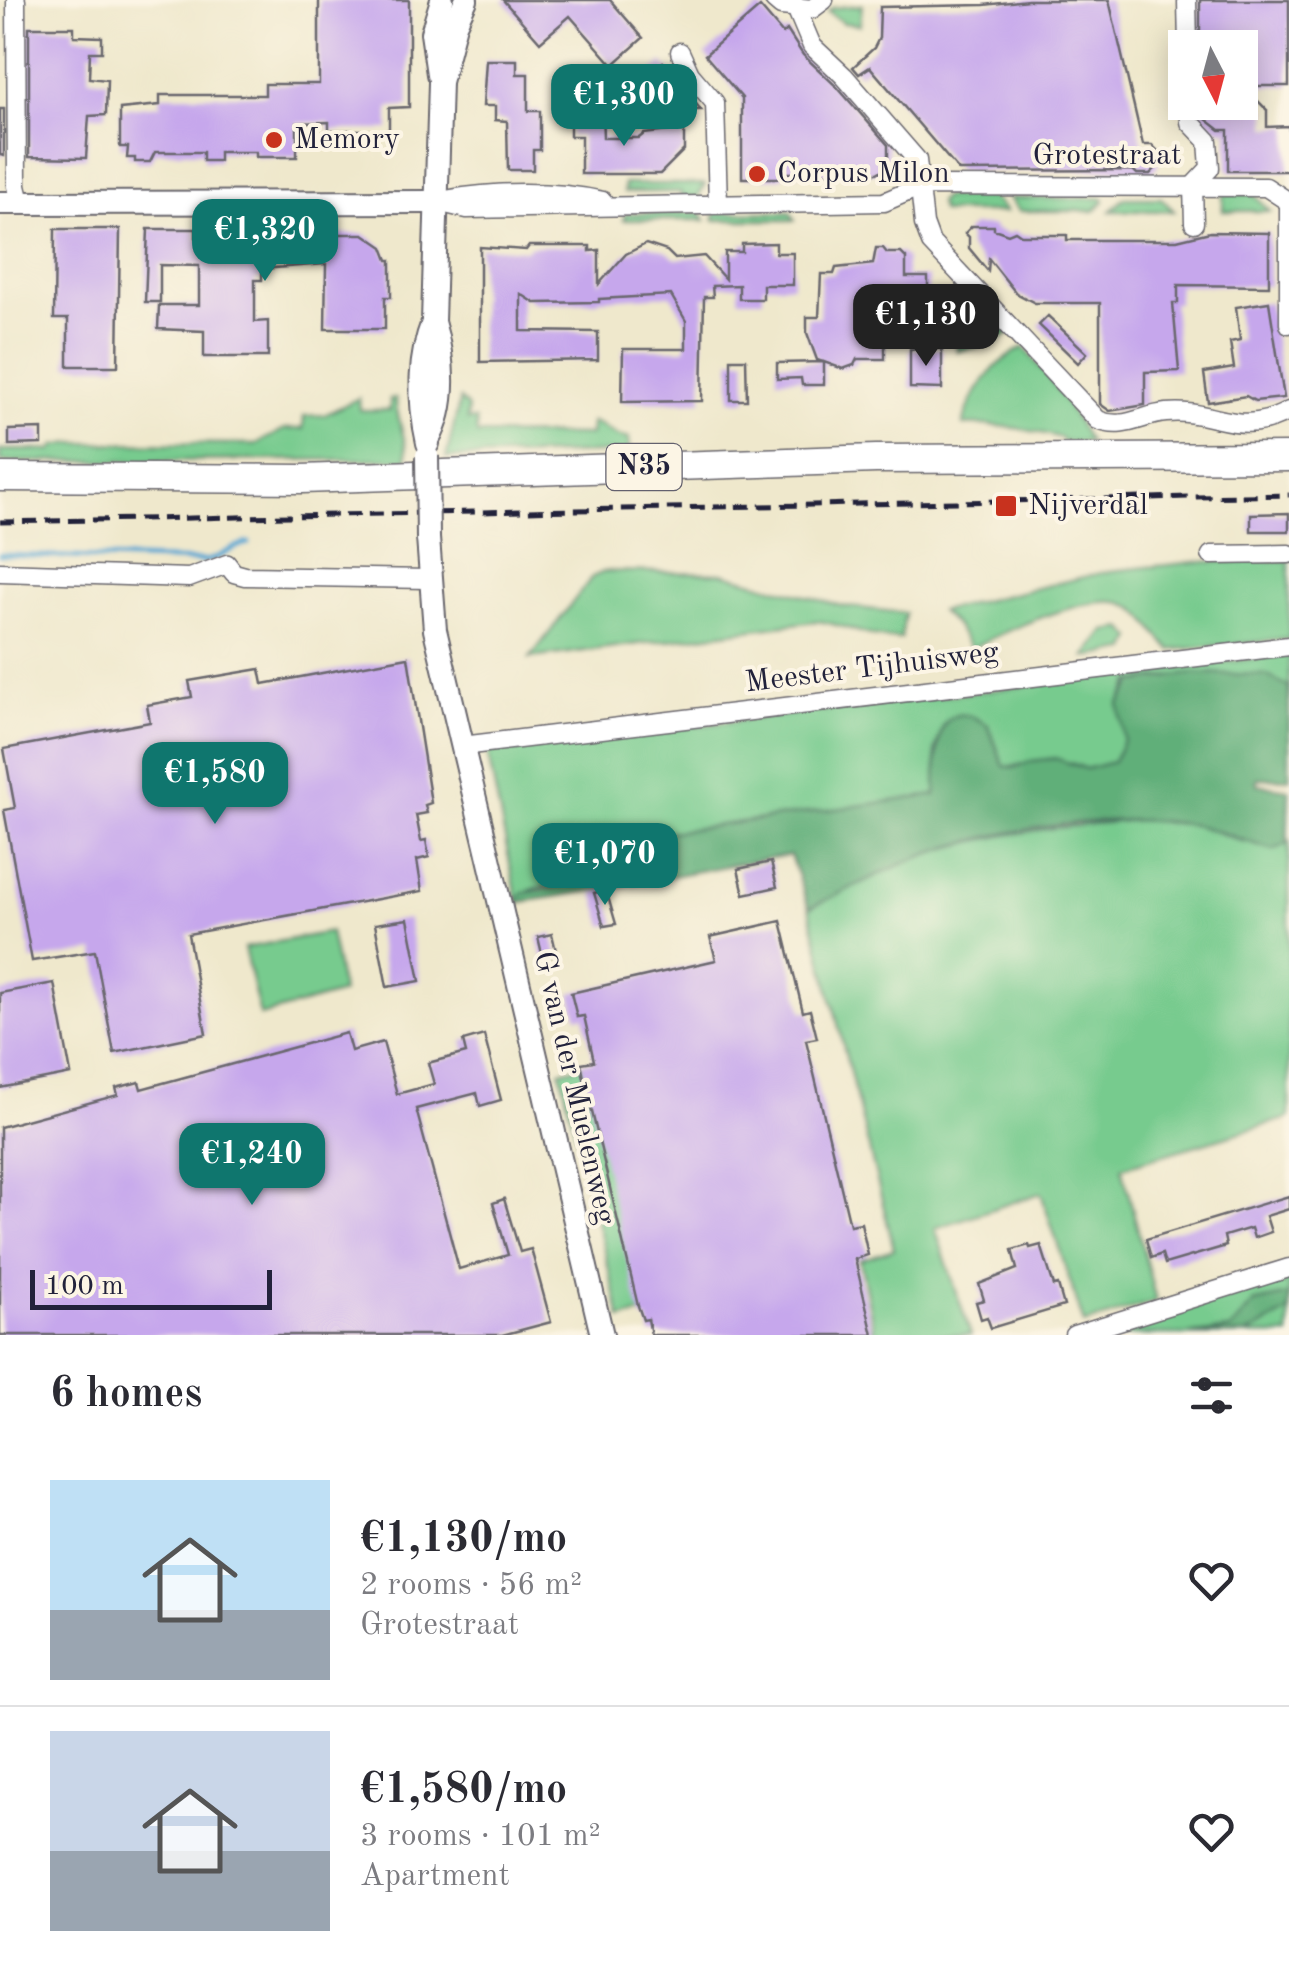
<!DOCTYPE html>
<html lang="en">
<head>
<meta charset="utf-8">
<style>
  :root { --surface:#fff; --page:#f2f2f3; --text:#2b2b33; --muted:#7c7c81; --line:#e1e1e2; --accent:#0f766e }
  body { margin:0; font-family:"Old Standard TT",serif; background:var(--page); color:var(--text); height:100vh; display:flex; flex-direction:column; font-size:38px; white-space:nowrap }
  * { box-sizing:border-box; margin:0 }
  p { font-size:32px; color:var(--muted) }
  .icon { flex:none; width:55px; height:55px; fill:none; stroke:currentColor; stroke-width:2; stroke-linecap:round; stroke-linejoin:round }
  .map { position:relative; height:1335px; overflow:hidden }
  .details { display:flex; flex-direction:column; background:var(--surface); flex:1 }
  .details>* { flex:none }
  .needle { width:65px; rotate:174deg }
  .tools { position:absolute; left:1168px; top:30px; display:grid; gap:20px }
  .tools a { display:grid; place-items:center; width:90px; height:90px; border-radius:0px; background:var(--surface); box-shadow:0 5px 25px #0003; font-size:50px }
  .scale { position:absolute; left:30px; bottom:25px; width:242px; box-sizing:border-box; padding-left:10px; border:5px solid #22223b; border-top:0; font-size:28px; line-height:35px; white-space:nowrap; color:#22223b; -webkit-text-stroke:8px #fcf5e5; paint-order:stroke }
  .price { position:absolute; translate:-50% -85px; padding:0 22px; border-radius:20px; background:var(--accent); color:#fff; font-size:32px; line-height:65px; filter:drop-shadow(0 2px 5px #0008) }
  .price::after { content:''; position:absolute; left:50%; top:60px; width:30px; height:22px; margin-left:-15px; background:inherit; clip-path:polygon(0 0,100% 0,50% 100%) }
  .price.active { background:#222; color:#fff }
  ul { padding:0; list-style:none }
  li { display:flex; align-items:center; gap:30px; height:250px; padding:0 50px }
  li+li { border-top:2px solid var(--line) }
  li span { display:grid; place-items:center; flex:none; width:280px; height:200px; border-radius:0px; color:#555 }
  li>.icon { margin-inline-start:auto }
  span .icon { width:120px; height:120px; fill:#fffc; stroke-width:1 }
  li b { font-size:42px }
  h2 { display:flex; justify-content:space-between; align-items:center; height:120px; padding:0 50px; font-size:42px }
  .map>svg:first-child { display:block }
  .green { fill:#77cb8e; stroke:#4c7664; stroke-width:2.5 }
  .forest { fill:#61af79; stroke:#42685a; stroke-width:2.5 }
  .lines { fill:none; stroke-linecap:round; stroke-linejoin:round }
  .stream { stroke:#59a8d3; stroke-width:5 }
  .building { fill:#c6a7ec }
  .street-casing { stroke:#6a676e; stroke-width:21 }
  .secondary-casing { stroke:#6a676e; stroke-width:26 }
  .primary-casing { stroke:#6a676e; stroke-width:31 }
  .street { stroke:#fff; stroke-width:18 }
  .secondary { stroke:#fff; stroke-width:22 }
  .primary { stroke:#fff; stroke-width:28 }
  .rail { stroke:#22223b; stroke-width:5; stroke-dasharray:15 8; stroke-linecap:butt }
  .secondary-bridge-casing { stroke:#6a676e; stroke-width:26; stroke-linecap:butt }
  .secondary-bridge { stroke:#fff; stroke-width:22 }
  .poi-dot { fill:#c8321e; stroke:#fcf5e5; stroke-width:4 }
  .labels { text-anchor:middle; dominant-baseline:central; stroke-width:8; stroke-linejoin:round; paint-order:stroke }
  .shield { fill:#fcf5e5; stroke:#63616e; stroke-width:2.5 }
  .shield-label { font-size:28px; font-weight:bold; fill:#22223b }
  .poi-label { font-size:30px; fill:#22223b; stroke:#fcf5e5; text-anchor:start }
  .street-label { font-size:30px; fill:#22223b; stroke:#fcf5e5 }
</style>
</head>
<body>
<div class="map">
<svg width="1289" height="1335" viewBox="0 0 1289 1335">
  <rect width="100%" height="100%" fill="#fcf5e5"/>
  <filter id="ink" filterUnits="userSpaceOnUse"><feTurbulence type="fractalNoise" baseFrequency=".01" numOctaves="2"/><feDisplacementMap in="SourceGraphic" scale="20" xChannelSelector="R" yChannelSelector="G"/><feConvolveMatrix kernelMatrix="1 2 1 2 8 2 1 2 1" color-interpolation-filters="sRGB"/></filter>
  <filter id="wash" filterUnits="userSpaceOnUse"><feTurbulence type="fractalNoise" baseFrequency=".0048" numOctaves="4" result="noise"/><feDisplacementMap in="SourceGraphic" scale="40" xChannelSelector="R" yChannelSelector="G"/><feGaussianBlur stdDeviation="2.25" result="paint"/><feColorMatrix in="noise" values="0 0 0 0 0 0 0 0 0 0 0 0 0 0 0 0 0 1.4 0 .05"/><feComposite in="paint" operator="in"/></filter>
  <g filter="url(#wash)">
    <rect width="100%" height="100%" fill="#efe8cc"/>
    <!-- green -->
    <g class="green">
      <polygon points="862,5 860,25 844,23 827,12 832,8"/>
      <polygon points="624,184 705,184 698,197 681,197 681,192 624,192"/>
      <polygon points="1223,194 1253,194 1270,211 1223,211"/>
      <polygon points="943,197 992,197 1006,212 941,212 938,203"/>
      <polygon points="1009,198 1103,198 1104,201 1094,211 1019,211"/>
      <polygon points="1124,198 1161,198 1174,211 1111,211"/>
      <polygon points="700,212 705,220 623,220 625,214"/>
      <polygon points="790,212 795,220 714,220 715,214 719,213"/>
      <path d="M1024 347 1059 392 1089 442H1062L1061 438C1029 429 996 424 963 425 971 392 993 362 1024 347Z"/>
      <path d="M359 398 360 410H390V399H396C396 420 407 437 407 459L0 462V450H52L55 446 72 443 256 444 285 429H303L304 416 324 415Z"/>
      <path d="M460 399 468 408 467 420H476L477 434 590 435 591 422C605 425 612 438 629 438V452L446 458Z"/>
      <path d="M1289 560V639L1171 650C1156 636 1147 614 1128 605 1096 590 1000 632 971 649L955 625 940 611 1109 571 1195 562Z"/>
      <path d="M606 571 722 573 842 606 905 613 901 639C871 640 846 624 816 621L530 658 592 577Z"/>
      <polygon points="1123,628 1133,638 1128,650 1085,657 1105,631"/>
      <path d="M1289 654V687L1196 673 1131 682 1119 705 1124 739 1113 762 1086 769C1072 761 1043 758 1028 762 1017 765 1015 768 1004 766L988 725 944 724 935 750 937 795 613 840 583 877 603 876 604 880C578 883 537 881 517 898L487 751Z"/>
      <path d="M1139 820 1197 825 1244 842H1289V1118L1122 1167 1156 1301 1084 1324 1041 1193 935 1228 971 1335H875L860 1260 894 1249 809 908C849 890 889 866 931 853 999 832 1068 826 1139 820Z"/>
      <polygon points="330,932 342,993 260,1016 244,948"/>
      <polygon points="585,1065 642,1314 621,1319 560,1071"/>
      <polygon points="1289,1278 1289,1295 1254,1303 1230,1330 1187,1335 1099,1335"/>
      <polygon points="1289,1311 1289,1335 1246,1335"/>
    </g>
    <!-- forest -->
    <g class="forest">
      <polygon points="966,291 1011,333 990,344 957,351 953,323 960,295"/>
      <path d="M1196 673 1266 675 1289 687V779L1257 778V784L1289 789 1287 844 1274 850C1248 843 1220 830 1193 825 1116 812 1003 828 928 854 888 868 848 890 809 908L790 855C700 869 611 890 520 902L518 909 517 898 523 893 603 880V876L569 874 567 863 574 856 613 840 936 795C937 762 930 687 988 725L1004 766 1013 768 1031 761 1055 758 1086 769 1113 762 1124 739 1119 705 1134 682Z"/>
      <polygon points="1289,1295 1289,1311 1246,1335 1187,1335 1230,1330 1254,1303"/>
    </g>
    <g class="lines">
      <!-- stream -->
      <path class="stream" d="M0 555 205 561C222 559 232 545 249 543"/>
    </g>
    <g id="blocks">
      <!-- building -->
      <g class="building">
        <polygon points="319,0 409,0 409,107 389,108 389,130 329,130 329,122 297,123 297,157 256,157 256,152 219,152 219,161 203,161 203,152 155,152 150,162 135,162 135,158 127,158 128,147 120,147 120,109 160,105 160,95 265,95 265,84 319,84"/>
        <polygon points="503,0 610,0 643,38 613,65 570,16 540,42"/>
        <polygon points="1028,0 1109,0 1143,145 1152,145 1158,151 1158,166 1150,174 1137,174 1133,170 959,171 870,67 859,74 853,67 874,48 879,38 880,7 984,5"/>
        <polygon points="1200,0 1289,0 1289,86 1243,86 1267,110 1267,127 1289,126 1289,171 1228,171 1228,130 1220,130 1202,116 1202,102 1240,102 1240,48 1200,48"/>
        <polygon points="760,7 783,34 787,30 803,55 837,87 888,145 888,163 882,170 877,173 783,173 783,178 742,178 742,98 705,55"/>
        <polygon points="29,27 74,27 74,36 102,37 102,52 90,52 89,78 107,80 106,115 89,116 86,158 29,157"/>
        <polygon points="486,60 517,60 517,74 528,74 528,111 540,111 540,150 533,150 533,170 508,170 507,121 495,120 495,106 483,106"/>
        <polygon points="663,62 701,110 635,109 625,96"/>
        <polygon points="0,109 4,109 4,156 0,155"/>
        <polygon points="602,109 603,138 639,138 644,134 684,129 684,150 660,174 581,174 581,136 570,136 570,122 580,122 580,110"/>
        <polygon points="972,226 994,226 994,229 1008,234 1015,231 1021,235 1067,235 1067,240 1177,240 1210,232 1269,233 1269,286 1178,285 1178,303 1173,303 1179,371 1145,372 1145,405 1110,411 1100,404 1100,303 1035,303 1016,293 989,259 988,271 969,248 969,237 965,233"/>
        <polygon points="55,229 120,229 118,366 68,366 68,319 54,319"/>
        <polygon points="148,229 196,229 196,239 259,239 259,230 295,230 296,240 328,240 328,234 364,234 383,247 388,260 391,260 391,297 385,297 385,329 325,329 326,264 262,269 262,280 255,280 255,322 268,321 268,357 204,357 204,331 158,329 159,305 199,305 199,266 160,265 160,302 145,302"/>
        <polygon points="776,243 776,253 793,253 793,285 763,285 763,299 739,299 739,285 712,286 713,297 704,297 702,401 622,402 623,349 686,349 686,321 671,295 599,299 599,302 535,303 521,294 521,331 598,332 598,360 480,362 480,247 526,250 529,246 590,246 590,251 599,250 599,284 626,254 646,244 667,251 675,259 704,256 725,279 725,252 742,252 742,244"/>
        <polygon points="876,248 883,248 887,253 901,253 906,258 906,277 928,277 928,293 879,292 878,339 885,345 885,359 857,359 854,365 843,369 824,362 824,385 802,385 801,378 777,379 777,363 823,362 817,360 807,333 807,317 819,317 821,274 834,274 836,268 873,264"/>
        <polygon points="1269,302 1284,398 1255,401 1246,396 1208,402 1204,373 1234,368 1230,342 1240,340 1236,307"/>
        <polygon points="1048,316 1087,353 1078,363 1039,325"/>
        <polygon points="910,349 942,349 942,389 910,388"/>
        <polygon points="731,359 746,359 747,400 731,400"/>
        <polygon points="42,429 42,444 9,445 9,430"/>
        <polygon points="1289,513 1289,531 1251,531 1251,514"/>
        <polygon points="408,657 431,803 425,805 427,813 416,815 421,841 426,840 429,857 417,860 422,891 188,934 206,1034 114,1053 95,951 32,961 4,810 15,808 4,749 150,722 147,705 192,697 189,681 260,669 263,684"/>
        <polygon points="771,862 777,887 744,894 738,869"/>
        <polygon points="606,890 616,924 604,926 594,893"/>
        <polygon points="408,919 420,981 387,987 375,924"/>
        <polygon points="781,921 803,1012 810,1010 817,1038 806,1040 850,1225 861,1223 868,1255 855,1259 873,1335 651,1335 648,1319 643,1320 638,1306 584,1078 581,1063 594,1061 584,1016 577,1017 571,993 716,960 710,937"/>
        <polygon points="552,934 557,955 543,958 538,937"/>
        <polygon points="54,983 71,1074 0,1088 0,993"/>
        <polygon points="346,1033 351,1051 383,1042 397,1094 434,1084 428,1063 466,1053 463,1041 484,1035 501,1100 480,1106 477,1093 416,1109 459,1269 508,1255 493,1203 504,1199 520,1252 531,1249 551,1322 502,1335 0,1335 0,1127 118,1095 116,1088 139,1082 141,1089"/>
        <polygon points="1289,1196 1289,1209 1266,1216 1271,1232 1254,1238 1251,1228 1224,1236 1226,1246 1165,1264 1162,1254 1151,1258 1146,1239"/>
        <polygon points="1029,1245 1030,1248 1041,1245 1054,1286 1058,1285 1064,1306 991,1328 987,1317 981,1319 976,1302 984,1300 979,1284 1017,1269 1012,1250"/>
      </g>
    </g>
  </g>
  <g filter="url(#ink)">
    <use href="#blocks" fill-opacity="0" stroke="#6a676e" stroke-width="2.5"/>
    <g class="lines">
      <defs>
        <g id="street">
          <polyline points="16,0 17,186 21,202"/>
          <polyline points="774,0 781,6 812,9 824,0"/>
          <polyline points="1187,0 1188,48"/>
          <path d="M796 8 812 46 844 76 917 160 924 224 931 243 1098 420C1123 431 1142 415 1166 413 1214 408 1238 439 1289 411"/>
          <polyline points="680,52 690,74 715,103 718,204"/>
          <polyline points="1189,102 1190,122 1208,141 1210,168 1193,186 1194,223"/>
          <path d="M445 200C494 191 554 190 603 201"/>
          <polyline points="437,202 467,209 884,202 921,186 1266,187 1289,202"/>
          <polyline points="1289,202 1289,324"/>
          <polyline points="1211,555 1289,554"/>
          <polyline points="0,572 189,578 227,564 234,573 245,576 429,579"/>
          <polyline points="462,746 1289,646"/>
          <polyline points="1074,1335 1289,1268"/>
        </g>
        <g id="secondary">
          <polyline points="438,74 432,33 442,0"/>
          <polyline points="0,203 437,202"/>
          <path d="M428 440C448 406 444 358 433 322L440 82 455 24 466 0"/>
          <path d="M428 443C419 403 418 360 433 322"/>
          <polyline points="428,538 435,630 602,1335"/>
        </g>
        <polyline id="primary" points="0,477 302,479 876,459 1289,457"/>
      </defs>
      <!-- street casing -->
      <use href="#street" class="street-casing"/>
      <!-- secondary casing -->
      <use href="#secondary" class="secondary-casing"/>
      <!-- primary casing -->
      <use href="#primary" class="primary-casing"/>
      <!-- street -->
      <use href="#street" class="street"/>
      <!-- secondary -->
      <use href="#secondary" class="secondary"/>
      <!-- primary -->
      <use href="#primary" class="primary"/>
      <!-- rail -->
      <polyline class="rail" points="0,522 1289,495"/>
      <defs>
        <polyline id="secondary-bridge" points="427,456 428,538"/>
      </defs>
      <!-- secondary-bridge casing -->
      <use href="#secondary-bridge" class="secondary-bridge-casing"/>
      <!-- secondary-bridge -->
      <use href="#secondary-bridge" class="secondary-bridge"/>
    </g>
  </g>
  <!-- markers -->
  <g class="poi-dot">
    <circle cx="274" cy="140" r="10"/>
    <circle cx="757" cy="174" r="10"/>
    <rect x="994" y="494" width="24" height="24" rx="5"/>
  </g>
  <g class="labels">
    <!-- shield labels -->
    <rect class="shield" x="606.5" y="444" width="75" height="46" rx="8"/>
    <g class="shield-label">
      <text x="644" y="467">N35</text>
    </g>
    <!-- poi labels -->
    <g class="poi-label">
      <text x="294" y="140">Memory</text>
      <text x="777" y="174">Corpus Milon</text>
      <text x="1028" y="506">Nijverdal</text>
    </g>
    <!-- street labels -->
    <g class="street-label">
      <text x="1107" y="156">Grotestraat</text>
      <text transform="translate(872 668) rotate(-7)">Meester Tijhuisweg</text>
      <text transform="translate(574 1088) rotate(77)">G van der Muelenweg</text>
    </g>
  </g>
</svg>
<div class="tools">
<a><svg class="needle" viewBox="-14 -14 28 28"><path d="M0-13l5 13h-10z" fill="#e53935"/><path d="M0 13l5-13h-10z" fill="#7c7c81"/></svg></a>
</div>
<div class="scale">100 m</div>
<b class="price" style="left:624px;top:149px">€1,300</b>
<b class="price" style="left:265px;top:284px">€1,320</b>
<b class="price active" style="left:926px;top:369px">€1,130</b>
<b class="price" style="left:215px;top:827px">€1,580</b>
<b class="price" style="left:605px;top:908px">€1,070</b>
<b class="price" style="left:252px;top:1208px">€1,240</b>
</div>
<section class="details">
<h2>6 homes<svg class="icon" aria-label="filters" viewBox="0 0 24 24"><path d="M4 7h16M4 17h16"/><circle cx="9" cy="7" r="2"/><circle cx="15" cy="17" r="2"/></svg></h2>
<ul>
<li><span style="background:linear-gradient(#bfe0f5 65%,#9aa5b1 0)"><svg class="icon" aria-label="home" viewBox="0 0 24 24"><path d="M3 11l9-7 9 7M6 9v11h12V9"/></svg></span><div><b>€1,130/mo</b><p>2 rooms · 56 m²</p><p>Grotestraat</p></div><svg class="icon" aria-label="heart" viewBox="0 0 24 24"><path d="M12 20l-8-8c-3-5 5-10 8-4 3-6 11-1 8 4z"/></svg></li>
<li><span style="background:linear-gradient(#c9d6e8 60%,#9aa5b1 0)"><svg class="icon" aria-label="home" viewBox="0 0 24 24"><path d="M3 11l9-7 9 7M6 9v11h12V9"/></svg></span><div><b>€1,580/mo</b><p>3 rooms · 101 m²</p><p>Apartment</p></div><svg class="icon" aria-label="heart" viewBox="0 0 24 24"><path d="M12 20l-8-8c-3-5 5-10 8-4 3-6 11-1 8 4z"/></svg></li>
</ul>
</section>
</body>
</html>
